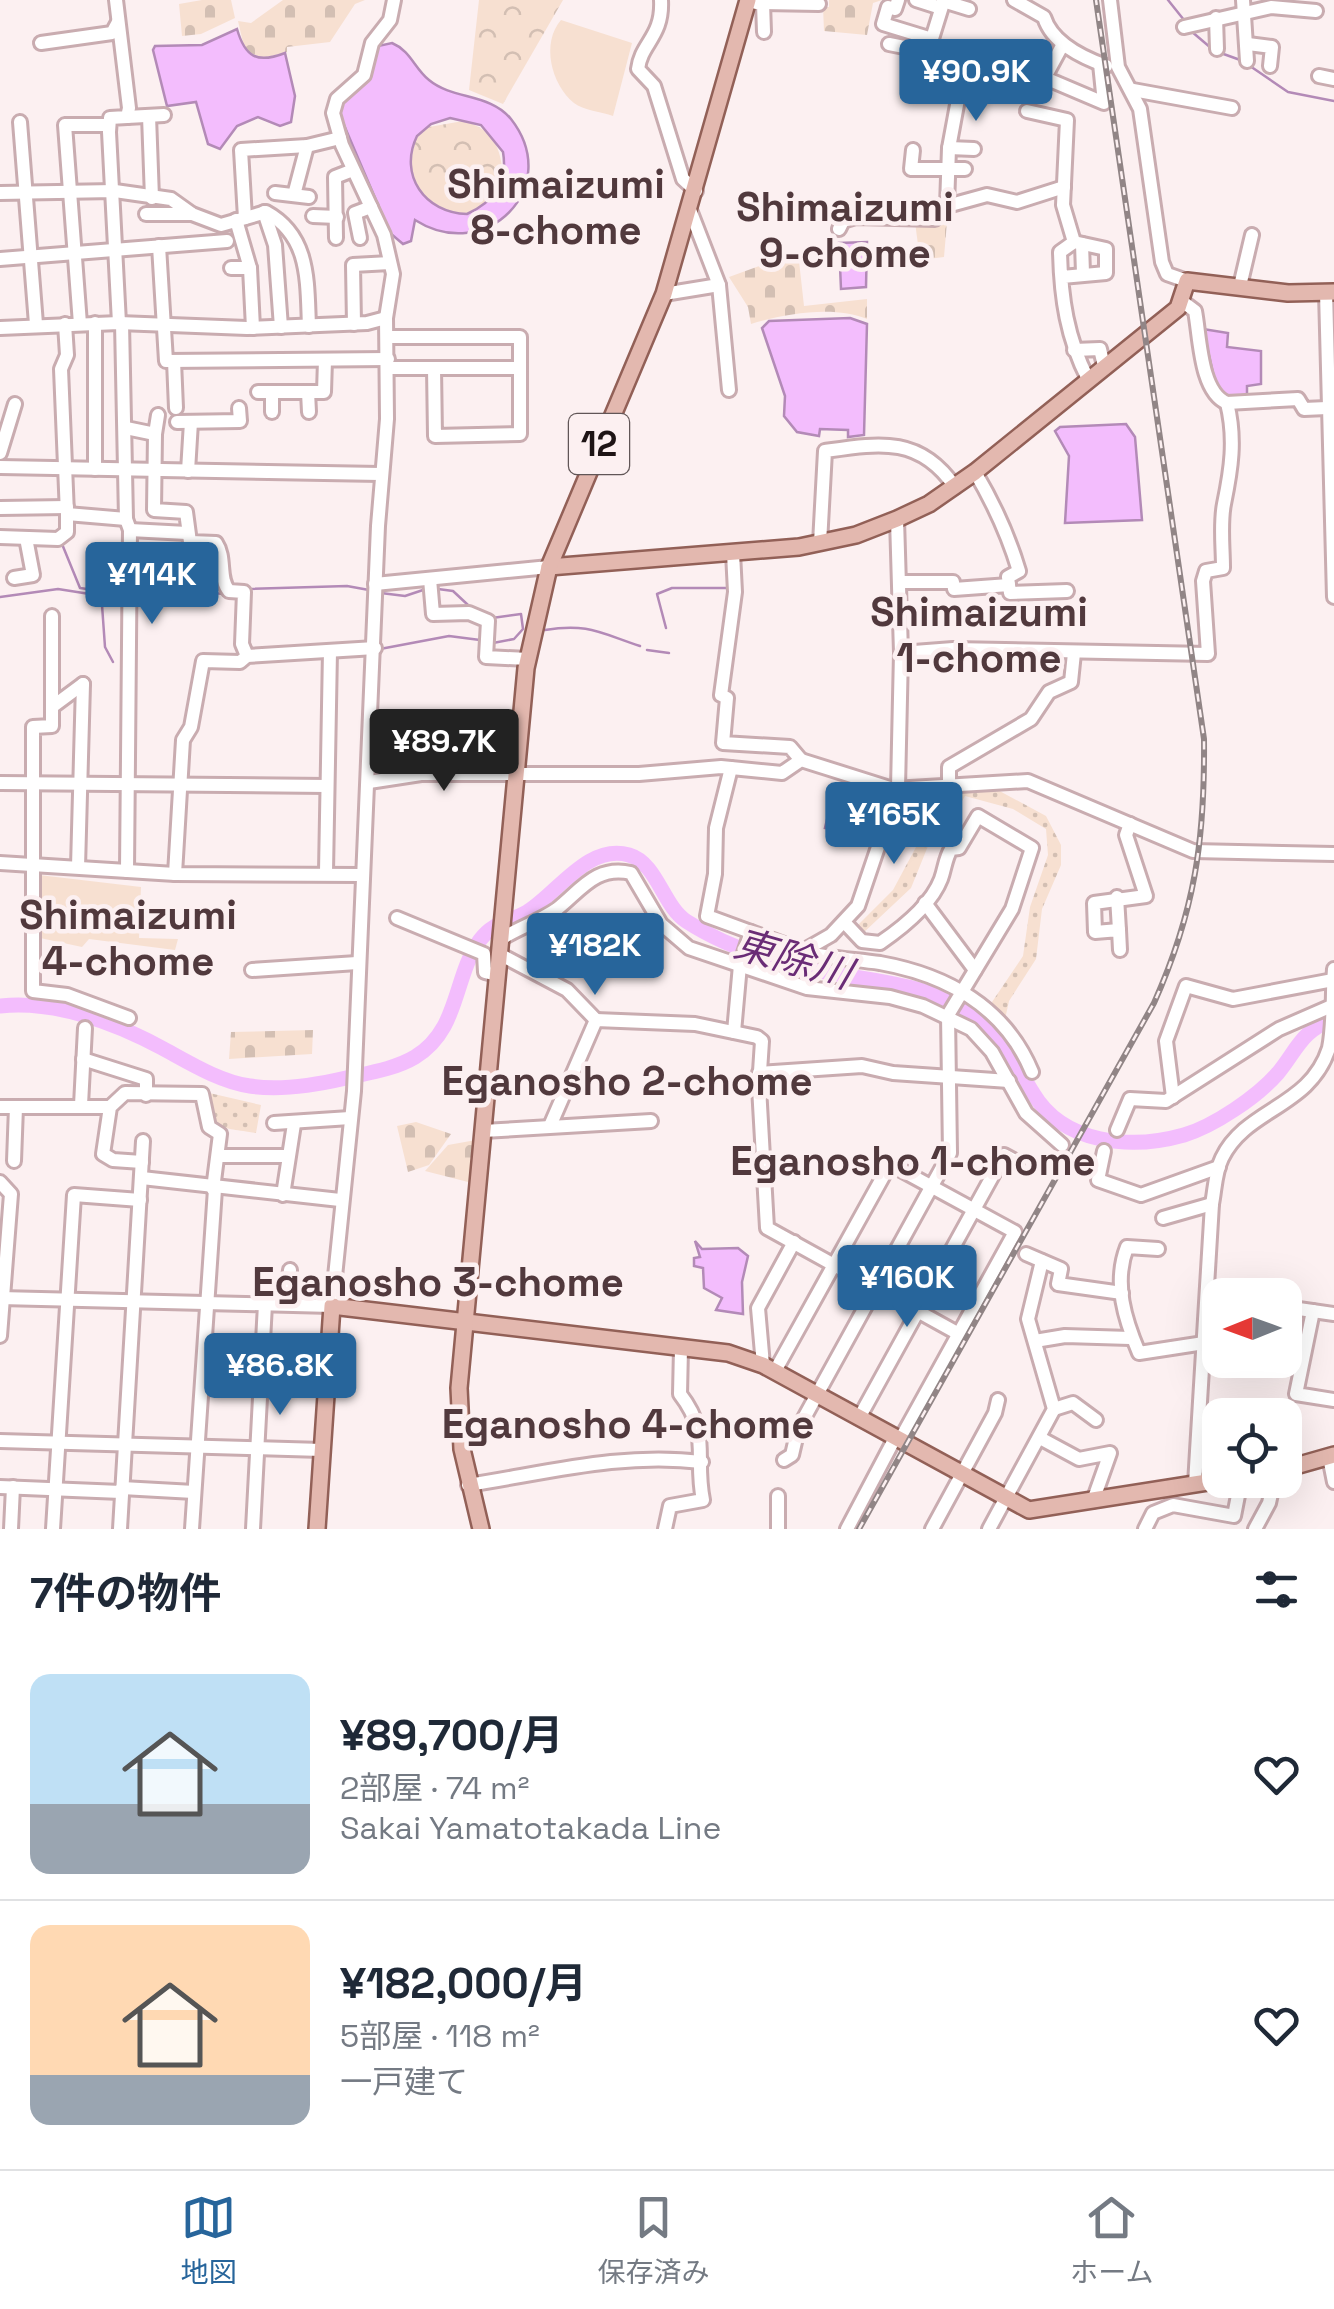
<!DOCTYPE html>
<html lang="ja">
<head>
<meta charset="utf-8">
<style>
  :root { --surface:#fff; --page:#f6f6f7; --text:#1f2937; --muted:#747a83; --line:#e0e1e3; --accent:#27659b }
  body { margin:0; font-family:"Space Grotesk","Noto Sans JP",sans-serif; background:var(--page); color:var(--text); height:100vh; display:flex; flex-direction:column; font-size:38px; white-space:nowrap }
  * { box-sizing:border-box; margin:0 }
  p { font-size:32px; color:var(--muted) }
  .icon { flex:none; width:55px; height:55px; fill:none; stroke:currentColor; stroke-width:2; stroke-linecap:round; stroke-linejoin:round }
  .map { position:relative; height:1529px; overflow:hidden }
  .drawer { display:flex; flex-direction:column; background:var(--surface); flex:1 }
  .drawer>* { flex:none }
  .needle { width:65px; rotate:269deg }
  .tools { position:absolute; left:1202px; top:1278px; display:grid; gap:20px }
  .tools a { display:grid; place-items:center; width:100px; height:100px; border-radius:20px; background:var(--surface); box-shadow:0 10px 40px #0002; font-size:50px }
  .price { position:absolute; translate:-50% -85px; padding:0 22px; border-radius:10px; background:var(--accent); color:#fff; font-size:32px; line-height:65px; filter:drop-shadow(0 2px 5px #0008) }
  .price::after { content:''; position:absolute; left:50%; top:60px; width:30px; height:22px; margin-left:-15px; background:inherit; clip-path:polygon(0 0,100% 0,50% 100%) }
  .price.selected { background:#222; color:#fff }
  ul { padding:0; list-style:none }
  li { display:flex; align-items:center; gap:30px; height:250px; padding:0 30px }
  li+li { border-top:2px solid var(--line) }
  li span { display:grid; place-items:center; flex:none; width:280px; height:200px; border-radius:20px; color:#555 }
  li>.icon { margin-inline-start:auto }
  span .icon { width:120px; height:120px; fill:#fffc; stroke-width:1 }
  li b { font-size:42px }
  h2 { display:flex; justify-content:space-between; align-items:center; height:120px; padding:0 30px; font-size:42px }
  .tab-bar { display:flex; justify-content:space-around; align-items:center; height:140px; border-top:2px solid var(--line); background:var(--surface); font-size:28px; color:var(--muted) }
  .tab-bar a { display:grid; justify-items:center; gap:5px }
  .tab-bar .selected { color:var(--accent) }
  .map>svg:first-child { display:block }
  .forest { fill:url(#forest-crowns) }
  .cemetery { fill:url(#cemetery-stones) }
  .park { fill:url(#park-dots) }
  .pitch { fill:#f7e0d1 }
  .water { fill:#f3bdfd; stroke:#b38ab7; stroke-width:2.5; fill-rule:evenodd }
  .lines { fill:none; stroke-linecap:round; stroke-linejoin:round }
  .stream { stroke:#b38ab7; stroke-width:2.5 }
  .river { stroke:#f3bdfd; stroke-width:15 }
  .minor-casing { stroke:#c9acb0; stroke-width:18 }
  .major-casing { stroke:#926057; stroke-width:20 }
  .minor { stroke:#fff; stroke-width:12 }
  .major { stroke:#e3b8af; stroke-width:15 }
  .rail-casing { stroke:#918586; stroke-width:6 }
  .rail { stroke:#fcf0f1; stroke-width:2.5; stroke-dasharray:8; stroke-linecap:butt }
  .labels { text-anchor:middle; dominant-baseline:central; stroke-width:9; stroke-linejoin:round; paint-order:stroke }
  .shield { fill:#fcf0f1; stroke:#615657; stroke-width:2.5 }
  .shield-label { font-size:35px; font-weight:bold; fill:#1e1415 }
  .neighbourhood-label { font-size:40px; font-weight:bold; fill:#51393d; stroke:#fcf0f1 }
  .water-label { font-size:40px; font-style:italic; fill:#6a2c76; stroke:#fcf0f1 }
</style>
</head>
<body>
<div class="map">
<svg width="1334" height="1529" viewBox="0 0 1334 1529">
  <defs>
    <pattern id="forest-crowns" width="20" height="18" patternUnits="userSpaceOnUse" patternTransform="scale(2.5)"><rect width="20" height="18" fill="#f7e0d1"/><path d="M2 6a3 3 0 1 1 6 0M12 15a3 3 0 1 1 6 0" fill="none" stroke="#d3bfb3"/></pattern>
    <pattern id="cemetery-stones" width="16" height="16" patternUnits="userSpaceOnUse" patternTransform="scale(2.5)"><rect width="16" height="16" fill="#f7e0d1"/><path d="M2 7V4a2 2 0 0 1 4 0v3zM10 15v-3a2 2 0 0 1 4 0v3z" fill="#d3bfb3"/></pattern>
    <pattern id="park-dots" width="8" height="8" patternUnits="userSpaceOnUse" patternTransform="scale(2.5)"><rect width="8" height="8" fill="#f7e0d1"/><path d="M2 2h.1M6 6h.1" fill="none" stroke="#d3bfb3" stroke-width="1.8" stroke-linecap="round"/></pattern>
  </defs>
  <rect width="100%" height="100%" fill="#fcf0f1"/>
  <!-- forest -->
  <g class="forest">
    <polygon points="479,0 563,0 503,104 469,90"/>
    <path d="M463 121C498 130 501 152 504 185L483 210 460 218 417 199 405 173 412 138 429 127Z"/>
  </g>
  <!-- cemetery -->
  <g class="cemetery">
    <polygon points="202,0 231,0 235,18 201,34 182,36 179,4"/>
    <polygon points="283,0 365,0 355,4 330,42 287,47 287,52 263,58 245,51 238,21 251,23"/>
    <polygon points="829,0 882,0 873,3 867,35 824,31 823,7 829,7"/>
    <polygon points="948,210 944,257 920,260 915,222"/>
    <path d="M798 252 804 306 867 299V319C834 305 783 314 751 324L748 307 729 277Z"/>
    <polygon points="313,1030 312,1054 229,1059 231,1032"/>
    <polygon points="416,1122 451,1134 429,1165 408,1172 397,1126"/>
    <polygon points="476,1140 472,1183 425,1171 448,1145"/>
  </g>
  <!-- park -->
  <g class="park">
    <polygon points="994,788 1046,816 1061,845 1061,865 1042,909 1036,959 1009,1001 1004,1024 992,1002 1023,956 1030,907 1048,855 1046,829 1013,809 965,796 944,833 928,846 911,888 861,935 855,928 893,890 946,791"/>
    <path d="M205 1092 261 1105 256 1133C219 1127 212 1131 205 1092Z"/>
  </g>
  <!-- pitch -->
  <g class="pitch">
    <path d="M561 20 632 43 613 116C602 112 583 110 574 103 551 84 541 43 561 20Z"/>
    <polygon points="39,875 141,887 139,938 178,939 175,950 89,939 82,947 40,938"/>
  </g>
  <!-- water -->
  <g class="water">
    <path d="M237 29C245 57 257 64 285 53L295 96 291 122 280 126 258 117 237 126 220 149 208 144 196 102 167 106 153 50 155 46 202 45Z"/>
    <path d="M392 43C411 51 414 68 429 80 453 100 490 93 511 119 564 187 486 265 415 220L411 241 403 244 390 233 338 111 378 46ZM450 118 481 125 503 152C508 182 495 201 467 214 425 213 398 175 417 136L431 124Z"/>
    <polygon points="867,242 866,287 841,289 839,243"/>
    <polygon points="850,318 867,324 864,435 848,437 848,430 820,429 819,436 797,432 784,416 785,396 762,328 769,321"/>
    <polygon points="1203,329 1228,333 1227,347 1261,351 1261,384 1247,386 1247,396 1224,396 1215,382"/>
    <polygon points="1126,424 1135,437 1142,520 1065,523 1069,456 1055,431 1060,427"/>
    <polygon points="830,807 883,814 878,837 825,828"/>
    <polygon points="695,1241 702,1249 738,1248 748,1256 742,1282 743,1314 716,1310 722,1298 704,1288 703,1268 694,1266 694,1258 700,1257"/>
  </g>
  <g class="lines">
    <!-- stream -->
    <g class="stream">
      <polyline points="1168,0 1184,20"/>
      <polyline points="1191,31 1211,48"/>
      <polyline points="1218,52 1243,61"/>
      <polyline points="1250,66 1288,92 1334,101"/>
      <polyline points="62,544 80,588 101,591 105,647 113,662"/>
      <polyline points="138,589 184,590"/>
      <polyline points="248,589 347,586 369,590"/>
      <polyline points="438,589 453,591 468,605"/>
      <polyline points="192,591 224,594"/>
      <polyline points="381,593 405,596 426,589"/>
      <polyline points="0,597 58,589 96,595 122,591"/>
      <polyline points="492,618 521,614 523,629 514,639 493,643"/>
      <polyline points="666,628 657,594 672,588 731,588"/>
      <path d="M545 630C588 623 600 633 640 646"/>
      <polyline points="380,649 449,636 480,640"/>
      <polyline points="647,650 669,653"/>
    </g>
    <!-- river -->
    <path class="river" d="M0 1006C54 1000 114 1022 162 1048 188 1062 220 1082 250 1086 281 1091 316 1085 346 1078 368 1073 395 1069 415 1057 460 1030 453 977 480 940 493 922 509 922 527 912 557 894 588 843 629 855 657 863 663 906 686 921 723 945 771 961 814 970 871 982 934 982 982 1021 1004 1039 1018 1069 1033 1093 1063 1144 1131 1150 1184 1135 1214 1126 1257 1097 1278 1073 1297 1050 1302 1029 1334 1020"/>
    <defs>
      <g id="minor">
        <polyline points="116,0 129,108 127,117 110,118 109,132 119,323"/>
        <path d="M661 0C663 37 641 43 638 69L654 86 683 179 696 191"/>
        <polyline points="898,0 895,9 888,7 883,24 932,39"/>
        <polyline points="916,0 941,8"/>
        <path d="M1014 0 1044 17C1052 43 1081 57 1106 66"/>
        <polyline points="1110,0 1118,67 1140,109 1162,262 1167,274 1187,281"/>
        <polyline points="1243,0 1247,61"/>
        <polyline points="943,1 969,9"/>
        <polyline points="756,3 763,3 764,32"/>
        <polyline points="763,3 819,4"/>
        <polyline points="1216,18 1217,49"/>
        <polyline points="1184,27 1271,7 1316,11"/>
        <polyline points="41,43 112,33 118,22"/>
        <polyline points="889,44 1031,72 1104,103 1100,64"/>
        <polyline points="1248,44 1272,47 1270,66"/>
        <polyline points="930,45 944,0"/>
        <polyline points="1319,76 1334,79"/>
        <polyline points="1044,79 1063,44"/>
        <polyline points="1133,90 1232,108"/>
        <polyline points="1027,111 1067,120 1063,205 1074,242"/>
        <polyline points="149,116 152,198"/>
        <polyline points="127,117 164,115"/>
        <polyline points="20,122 36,324"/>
        <polyline points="949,148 959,94"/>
        <polyline points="913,150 911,169 965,169"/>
        <path d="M0 193 115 191 171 199 192 214 221 225 266 212C310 236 307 281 309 326"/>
        <polyline points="275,193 309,197"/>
        <polyline points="294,195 307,146"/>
        <polyline points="947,206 949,148 974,149"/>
        <polyline points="690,210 719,285 729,390"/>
        <polyline points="264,212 275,245 281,327"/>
        <polyline points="146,214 192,214"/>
        <polyline points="313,216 337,217"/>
        <polyline points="245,218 241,150 307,146 340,138"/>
        <polyline points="236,220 250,268 253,328"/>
        <polyline points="839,229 843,221 856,217 935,219 947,206 987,195 1017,202 1064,187"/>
        <polyline points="336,238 335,177 353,170"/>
        <polyline points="360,238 355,213 371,207"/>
        <polyline points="1082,244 1083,273"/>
        <polyline points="159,246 166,361 388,359"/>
        <polyline points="0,259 227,241"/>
        <polyline points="231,268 250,268"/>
        <path d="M1062 277 1106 273V249L1074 242 1060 252C1061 298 1067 338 1088 379"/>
        <polyline points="1240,286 1252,235"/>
        <polyline points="1326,292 1334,597"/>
        <polyline points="664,294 719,285"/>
        <path d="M1183 302 1195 311C1200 337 1200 392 1227 403L1298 399 1304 409 1327 408"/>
        <polyline points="122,323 126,519 130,530 127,871"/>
        <polyline points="65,324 67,355 61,369 67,514 126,519"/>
        <polyline points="80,324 65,125 109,125"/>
        <polyline points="354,324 353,265 390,263"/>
        <polyline points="0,328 119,323 247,328 367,323 386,318"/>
        <polyline points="387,337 520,337 520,434 435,436 434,368"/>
        <polyline points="1074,350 1100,349 1104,366"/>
        <polyline points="174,361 176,408"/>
        <polyline points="388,368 520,368"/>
        <polyline points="258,392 324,392 325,360"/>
        <polyline points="272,392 272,412"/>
        <polyline points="308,392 309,412"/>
        <polyline points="177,422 240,421 239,408"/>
        <path d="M126 428 155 434 154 510 186 512 190 542 216 543C226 558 218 578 229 591L244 592 242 644 247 656"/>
        <polyline points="155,434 158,415"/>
        <polyline points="0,453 15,404"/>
        <polyline points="0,467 380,474"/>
        <polyline points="95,469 95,323"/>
        <polyline points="188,471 191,422"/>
        <path d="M975 472C994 504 1008 534 1019 571L1008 577 1009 585"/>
        <polyline points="0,508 67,507"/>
        <polyline points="130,530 187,533"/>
        <polyline points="0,537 58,539 67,532 67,514"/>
        <path d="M820 543 825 451C880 443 920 436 955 487"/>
        <polyline points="733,553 735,592 721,695 727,698 723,743 790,747 801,760"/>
        <polyline points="14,578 33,575 26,538"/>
        <polyline points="430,579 433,614 469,613 488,621 486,657 528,659"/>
        <polyline points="899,582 953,582 954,589 1009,585 1010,593 1067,591"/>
        <polyline points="375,584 549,567"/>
        <polyline points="189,589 195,543"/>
        <polyline points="52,616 52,726 33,727 33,991 67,995 129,1018"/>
        <path d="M901 653 953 649 1208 654 1203 581 1206 571 1223 568C1223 547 1220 524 1224 504 1231 470 1236 439 1227 403"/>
        <polyline points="52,707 83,684"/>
        <polyline points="731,768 716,828 715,874 707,916 803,951 831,935 858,906 898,788 901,653 897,519"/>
        <polyline points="369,782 421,774 639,774 721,767 782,773 801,760 893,789 1028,781 1193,851 1334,854"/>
        <polyline points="0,783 327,786"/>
        <polyline points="949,786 949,767 1031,719 1049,692 1071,682 1074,653"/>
        <polyline points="0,863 175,874 362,875"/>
        <polyline points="78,867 83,684"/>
        <polyline points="326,872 330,651"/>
        <polyline points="175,874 183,740 191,727 203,661 240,662 247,656 375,648"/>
        <polyline points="1117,897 1119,930"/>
        <polyline points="925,903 975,970"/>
        <polyline points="397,918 484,954 485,972 497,975"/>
        <path d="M501 939C518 928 540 921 557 909 581 890 596 865 631 873L661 924 689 948 807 988 890 997 923 1006 971 1029 992 1052 1026 1113 1062 1145"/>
        <polyline points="1120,950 1119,930 1095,932 1094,903 1146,896 1126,835 1130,824"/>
        <path d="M803 951C828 959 854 959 880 963 947 975 1005 1007 1032 1072"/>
        <polyline points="499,954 567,990 596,1020"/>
        <polyline points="252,970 357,963"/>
        <polyline points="734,1032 740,965 751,932"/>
        <polyline points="83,1059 146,1079 146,1095"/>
        <polyline points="759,1073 862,1066 893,1073 1009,1081"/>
        <polyline points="1173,1097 1166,1041 1186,986 1233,999 1333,980"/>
        <polyline points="81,1105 85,1028"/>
        <polyline points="0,1107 110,1107"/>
        <polyline points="274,1123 350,1118"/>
        <polyline points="550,1126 596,1020 695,1024 757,1037 762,1041 759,1087 767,1228 959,1334"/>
        <polyline points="1117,1130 1130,1099 1166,1101 1279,1029 1334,1005"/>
        <polyline points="483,1131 651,1121"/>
        <polyline points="1104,1151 1098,1180 1141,1195 1219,1167"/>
        <polyline points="218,1156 288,1156"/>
        <polyline points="14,1161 16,1107"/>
        <polyline points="142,1162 113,1160 103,1154 110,1107 125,1093 202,1094 209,1127 220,1134 213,1189"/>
        <polyline points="142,1178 340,1200"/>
        <polyline points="0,1182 11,1194 0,1336"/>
        <polyline points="283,1195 294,1124"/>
        <polyline points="1163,1218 1212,1204"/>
        <path d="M1158 1249 1127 1247C1113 1283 1125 1320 1139 1353L1204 1343"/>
        <polyline points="1026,1254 1061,1269 1058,1284 1122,1293"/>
        <polyline points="0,1298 332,1306 354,1091 378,526 387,419 386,318 393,274 384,235 342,145 333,113 337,99 364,75 372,43 390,20 394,0"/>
        <polyline points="286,1304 290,1270"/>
        <polyline points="1285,1307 1334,1314"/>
        <polyline points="1313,1311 1296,1394 1334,1400"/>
        <polyline points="1035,1341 1065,1336 1130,1338"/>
        <polyline points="763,1365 758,1308 794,1242"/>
        <polyline points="775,1371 890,1164 1015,1232 900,1440"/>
        <polyline points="1054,1409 1073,1403 1096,1420"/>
        <polyline points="859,1418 1004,1155 1017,1162"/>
        <polyline points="1040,1438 1079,1459 1110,1453 1093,1501"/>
        <polyline points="0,1441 322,1450"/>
        <polyline points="1329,1457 1334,1482"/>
        <path d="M784 1460 792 1455 798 1429 950 1153 948 1015 1012 909 1032 848 978 816 959 848 951 849C945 859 945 868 941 879 931 905 902 928 880 943L862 941 845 923"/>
        <path d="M1195 1484 1212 1204C1215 1189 1215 1172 1222 1158 1246 1108 1310 1108 1329 1048 1334 1023 1332 995 1334 969"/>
        <path d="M468 1485C546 1473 622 1452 702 1462"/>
        <polyline points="0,1487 121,1492"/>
        <polyline points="122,1488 194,1492"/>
        <polyline points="11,1529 13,1487"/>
        <polyline points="53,1529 74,1195 140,1200"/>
        <polyline points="120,1529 143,1141"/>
        <polyline points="192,1529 215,1189"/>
        <polyline points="253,1529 265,1304"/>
        <path d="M665 1529 670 1506 703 1500C694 1456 711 1434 680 1394L681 1348"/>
        <polyline points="778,1529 778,1496"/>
        <polyline points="847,1529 895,1438"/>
        <polyline points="932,1529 995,1413 998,1400"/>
        <polyline points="989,1529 1054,1409 1028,1319 1042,1261"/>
        <polyline points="1145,1529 1153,1513 1173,1505 1234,1516 1241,1480"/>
        <polyline points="1255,1529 1269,1503 1274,1480"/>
      </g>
      <g id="major">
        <polyline points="549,567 799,547 856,535 897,519 929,504 975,472 1178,308 1187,281 1288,293 1334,292"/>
        <polyline points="1285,1469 1334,1455"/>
        <polyline points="317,1529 332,1306 728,1353 763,1365 1029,1510 1220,1480"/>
        <polyline points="481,1529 462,1449 459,1388 526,668 549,567 664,294 748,0"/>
      </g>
    </defs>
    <!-- minor casing -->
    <use href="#minor" class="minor-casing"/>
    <!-- major casing -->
    <use href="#major" class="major-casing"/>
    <!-- minor -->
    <use href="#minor" class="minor"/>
    <!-- major -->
    <use href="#major" class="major"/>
    <defs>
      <path id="rail" d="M859 1529 1154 1003C1195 911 1205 840 1204 739L1096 0"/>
    </defs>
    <!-- rail casing -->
    <use href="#rail" class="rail-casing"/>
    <!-- rail -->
    <use href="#rail" class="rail"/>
  </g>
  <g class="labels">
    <!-- shield labels -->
    <rect class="shield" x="569" y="414" width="60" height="60" rx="8"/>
    <g class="shield-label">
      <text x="599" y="444">12</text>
    </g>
    <!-- neighbourhood labels -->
    <g class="neighbourhood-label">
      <text x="556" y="184">Shimaizumi<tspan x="556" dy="46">8-chome</tspan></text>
      <text x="845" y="207">Shimaizumi<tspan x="845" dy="46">9-chome</tspan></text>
      <text x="979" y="612">Shimaizumi<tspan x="979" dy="46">1-chome</tspan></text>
      <text x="128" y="915">Shimaizumi<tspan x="128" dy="46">4-chome</tspan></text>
      <text x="627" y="1081">Eganosho 2-chome</text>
      <text x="913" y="1161">Eganosho 1-chome</text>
      <text x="438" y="1282">Eganosho 3-chome</text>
      <text x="628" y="1424">Eganosho 4-chome</text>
    </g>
    <!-- water labels -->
    <g class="water-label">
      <text transform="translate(793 959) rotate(16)">東除川</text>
    </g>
  </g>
</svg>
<div class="tools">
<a><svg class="needle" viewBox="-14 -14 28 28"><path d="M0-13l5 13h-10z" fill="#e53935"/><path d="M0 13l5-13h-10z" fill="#747a83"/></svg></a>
<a><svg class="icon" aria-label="locate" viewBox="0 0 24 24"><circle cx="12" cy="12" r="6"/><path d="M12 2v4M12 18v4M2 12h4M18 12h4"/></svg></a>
</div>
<b class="price" style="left:976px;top:124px">¥90.9K</b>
<b class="price" style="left:152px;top:627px">¥114K</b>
<b class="price selected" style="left:444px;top:794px">¥89.7K</b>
<b class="price" style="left:894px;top:867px">¥165K</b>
<b class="price" style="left:595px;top:998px">¥182K</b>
<b class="price" style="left:907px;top:1330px">¥160K</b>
<b class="price" style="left:280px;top:1418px">¥86.8K</b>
</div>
<section class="drawer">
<h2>7件の物件<svg class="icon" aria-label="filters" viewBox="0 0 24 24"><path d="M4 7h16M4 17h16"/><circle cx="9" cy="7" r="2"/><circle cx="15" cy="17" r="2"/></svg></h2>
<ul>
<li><span style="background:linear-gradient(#bfe0f5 65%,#9aa5b1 0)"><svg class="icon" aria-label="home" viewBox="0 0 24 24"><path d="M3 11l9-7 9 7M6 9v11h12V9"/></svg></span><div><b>¥89,700/月</b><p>2部屋 · 74 m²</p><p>Sakai Yamatotakada Line</p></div><svg class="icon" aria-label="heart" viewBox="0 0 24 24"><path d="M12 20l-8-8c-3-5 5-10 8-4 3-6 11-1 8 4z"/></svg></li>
<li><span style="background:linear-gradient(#ffd9b3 75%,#9aa5b1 0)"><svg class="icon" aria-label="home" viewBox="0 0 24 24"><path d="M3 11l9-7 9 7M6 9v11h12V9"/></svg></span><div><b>¥182,000/月</b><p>5部屋 · 118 m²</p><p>一戸建て</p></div><svg class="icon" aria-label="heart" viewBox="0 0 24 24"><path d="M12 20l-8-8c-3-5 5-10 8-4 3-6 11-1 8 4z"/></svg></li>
</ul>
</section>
<nav class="tab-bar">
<a class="selected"><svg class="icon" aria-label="map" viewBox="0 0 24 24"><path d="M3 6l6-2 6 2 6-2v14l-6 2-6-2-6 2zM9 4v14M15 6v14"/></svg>地図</a>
<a><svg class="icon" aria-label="saved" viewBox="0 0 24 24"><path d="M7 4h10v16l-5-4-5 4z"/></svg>保存済み</a>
<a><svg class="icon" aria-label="home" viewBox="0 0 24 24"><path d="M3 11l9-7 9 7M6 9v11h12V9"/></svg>ホーム</a>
</nav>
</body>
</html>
